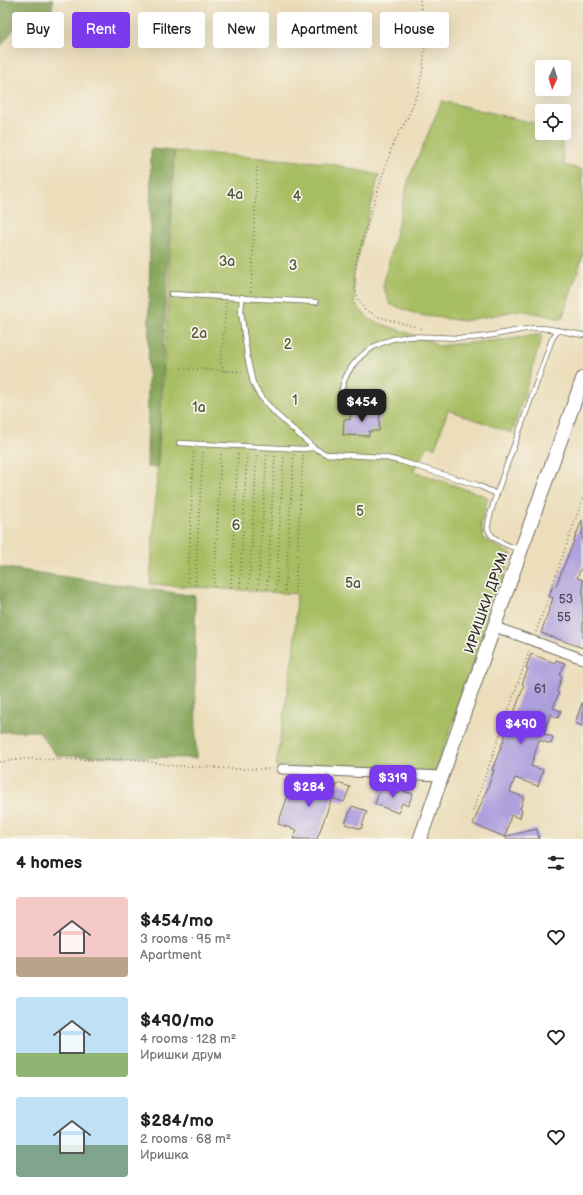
<!DOCTYPE html>
<html lang="en">
<head>
<meta charset="utf-8">
<style>
  :root { --surface:#fff; --page:#f6f6f6; --text:#202124; --muted:#757577; --accent:#7c3aed }
  body { margin:0; font-family:"Balsamiq Sans",sans-serif; background:var(--page); color:var(--text); height:100vh; display:flex; flex-direction:column; font-size:15px; white-space:nowrap }
  * { box-sizing:border-box; margin:0 }
  p { font-size:13px; color:var(--muted) }
  .icon { flex:none; width:22px; height:22px; fill:none; stroke:currentColor; stroke-width:2; stroke-linecap:round; stroke-linejoin:round }
  .map { position:relative; height:839px; overflow:hidden }
  .panel { display:flex; flex-direction:column; background:var(--surface); flex:1 }
  .panel>* { flex:none }
  .banner { position:absolute; left:12px; top:12px; width:559px; height:36px; display:flex; gap:8px }
  .needle { width:26px; rotate:184deg }
  .controls { position:absolute; left:535px; top:60px; display:grid; gap:8px }
  .controls a { display:grid; place-items:center; width:36px; height:36px; border-radius:4px; background:var(--surface); box-shadow:0 4px 16px #0002; font-size:20px }
  .price { position:absolute; translate:-50% -34px; padding:0 9px; border-radius:8px; background:var(--accent); color:#fff; font-size:13px; line-height:26px; filter:drop-shadow(0 1px 2px #0008) }
  .price::after { content:''; position:absolute; left:50%; top:24px; width:12px; height:9px; margin-left:-6px; background:inherit; clip-path:polygon(0 0,100% 0,50% 100%) }
  .price.on { background:#222; color:#fff }
  ul { padding:0; list-style:none }
  li { display:flex; align-items:center; gap:12px; height:100px; padding:0 16px }
  li span { display:grid; place-items:center; flex:none; width:112px; height:80px; border-radius:4px; color:#555 }
  li>.icon { margin-inline-start:auto }
  span .icon { width:48px; height:48px; fill:#fffc; stroke-width:1 }
  li b { font-size:17px }
  h2 { display:flex; justify-content:space-between; align-items:center; height:48px; padding:0 16px; font-size:17px }
  .tag { padding:0 14px; border-radius:4px; background:var(--surface); box-shadow:0 4px 16px #0002; font-size:14px; line-height:36px }
  .tag.on { background:var(--accent); color:#fff }
  .map>svg:first-child { display:block }
  .green { fill:#a7bd62; stroke:#697446 }
  .forest { fill:#85a458; stroke:#586842 }
  .building { fill:#ae9fdd }
  .lines { fill:none; stroke-linecap:round; stroke-linejoin:round }
  .lane-casing { stroke:#6f6a5d; stroke-width:6 }
  .street-casing { stroke:#6f6a5d; stroke-width:11 }
  .secondary-casing { stroke:#6f6a5d; stroke-width:15 }
  .path { stroke:#6f6a5d; stroke-width:1.5; stroke-dasharray:1 3; stroke-linecap:butt }
  .lane { stroke:#fff; stroke-width:4.5 }
  .street { stroke:#fff; stroke-width:9 }
  .secondary { stroke:#fff; stroke-width:13 }
  .labels { text-anchor:middle; dominant-baseline:central; stroke-width:3.5; stroke-linejoin:round; paint-order:stroke }
  .number-label { font-size:12px; fill:#4c4858 }
  .park-label { font-size:14px; fill:#50573c; stroke:#f7f3e8 }
  .street-label { font-size:14px; fill:#2b2b2b; stroke:#f7f3e8 }
</style>
</head>
<body>
<div class="map">
<svg width="583" height="839" viewBox="0 0 583 839">
  <rect width="100%" height="100%" fill="#f7f3e8"/>
  <filter id="ink" filterUnits="userSpaceOnUse"><feTurbulence type="fractalNoise" baseFrequency=".025" numOctaves="2"/><feDisplacementMap in="SourceGraphic" scale="8" xChannelSelector="R" yChannelSelector="G"/><feConvolveMatrix kernelMatrix="1 2 1 2 8 2 1 2 1" color-interpolation-filters="sRGB"/></filter>
  <filter id="wash" filterUnits="userSpaceOnUse"><feTurbulence type="fractalNoise" baseFrequency=".012" numOctaves="4" result="noise"/><feDisplacementMap in="SourceGraphic" scale="16" xChannelSelector="R" yChannelSelector="G"/><feGaussianBlur stdDeviation="0.9" result="paint"/><feColorMatrix in="noise" values="0 0 0 0 0 0 0 0 0 0 0 0 0 0 0 0 0 1.4 0 .05"/><feComposite in="paint" operator="in"/></filter>
  <g filter="url(#wash)">
    <rect width="100%" height="100%" fill="#ecdebb"/>
    <!-- green -->
    <g class="green">
      <polygon points="442,101 542,125 542,133 561,133 561,135 562,135 561,139 564,165 583,170 583,255 562,319 520,310 464,321 419,315 390,304 383,286 409,178"/>
      <polygon points="174,151 327,163 379,175 353,276 355,304 370,320 431,341 437,346 510,339 543,334 512,433 448,410 435,448 429,445 413,471 488,497 481,524 484,539 512,555 436,771 276,766 294,648 297,594 150,584 169,291"/>
    </g>
    <!-- forest -->
    <g class="forest">
      <polygon points="0,0 53,0 49,34 18,24 0,47"/>
      <polygon points="151,149 174,151 157,467 147,467"/>
      <polygon points="0,567 195,596 196,758 57,756 38,731 0,732"/>
    </g>
    <g id="blocks">
      <!-- building -->
      <g class="building">
        <polygon points="351,409 380,410 379,431 369,431 369,436 343,435 344,419 350,420"/>
        <polygon points="582,520 583,564 577,578 583,580 583,648 541,633 553,598 549,596 553,585 556,586"/>
        <polygon points="531,654 555,663 556,660 565,663 560,675 562,676 557,692 559,693 553,708 561,711 558,718 550,714 544,734 553,737 551,744 539,740 531,766 543,770 538,786 515,778 510,792 524,797 520,809 522,810 520,818 511,815 505,837 473,824 488,787 494,770 492,770 518,702 524,685 522,684 528,669 526,668"/>
        <polygon points="582,703 583,703 583,726 575,723"/>
        <polygon points="293,781 313,788 314,783 335,790 338,783 350,787 344,802 332,798 317,839 293,839 297,830 278,824"/>
        <polygon points="381,787 399,794 400,790 413,794 408,806 402,803 398,813 375,804"/>
        <polygon points="352,806 367,811 361,829 345,824"/>
        <polygon points="537,829 539,839 506,839 506,836"/>
      </g>
    </g>
  </g>
  <g filter="url(#ink)">
    <use href="#blocks" fill-opacity="0" stroke="#6f6a5d" stroke-width="1"/>
    <g class="lines">
      <defs>
        <g id="lane">
          <polyline points="171,294 316,302"/>
          <polyline points="242,297 241,312 248,361 253,383 257,391 261,397 276,414 314,448 326,454 382,457 403,462 477,485 497,494"/>
          <path d="M341 409C341 402 341 395 342 388 349 359 376 340 404 337 426 335 447 339 468 338 491 337 513 330 535 328 551 327 567 333 583 335"/>
          <polyline points="179,443 303,449 314,448"/>
          <path d="M519 549C510 547 489 539 488 528 487 518 500 486 503 475 520 430 536 385 552 339L558 330"/>
        </g>
        <g id="street">
          <polyline points="495,627 583,659"/>
          <polyline points="282,769 442,776"/>
        </g>
        <polyline id="secondary" points="420,839 521,550 583,378"/>
      </defs>
      <!-- lane casing -->
      <use href="#lane" class="lane-casing"/>
      <!-- street casing -->
      <use href="#street" class="street-casing"/>
      <!-- secondary casing -->
      <use href="#secondary" class="secondary-casing"/>
      <!-- path -->
      <g class="path">
        <polyline points="420,0 425,44 423,69 418,92 408,117 393,144 382,177 357,258 354,282 358,299 365,310 379,317 423,329"/>
        <polyline points="251,292 257,166"/>
        <polyline points="181,368 244,372"/>
        <polyline points="224,371 221,364 226,303"/>
        <polyline points="188,582 194,450"/>
        <polyline points="195,585 203,450"/>
        <polyline points="214,587 221,451"/>
        <polyline points="231,587 238,452"/>
        <polyline points="240,587 247,452"/>
        <polyline points="249,588 257,453"/>
        <polyline points="258,588 267,453"/>
        <polyline points="267,589 275,454"/>
        <polyline points="276,590 284,454"/>
        <polyline points="285,591 294,454"/>
        <polyline points="295,592 303,455"/>
        <polyline points="536,632 583,498"/>
        <polyline points="0,762 24,759 104,760 133,759 176,766 208,767 232,769 274,769"/>
        <polyline points="473,811 530,649"/>
      </g>
      <!-- lane -->
      <use href="#lane" class="lane"/>
      <!-- street -->
      <use href="#street" class="street"/>
      <!-- secondary -->
      <use href="#secondary" class="secondary"/>
    </g>
  </g>
  <g class="labels">
    <!-- number labels -->
    <g class="number-label">
      <text x="566" y="599">53</text>
      <text x="564" y="617">55</text>
      <text x="540" y="689">61</text>
    </g>
    <!-- park labels -->
    <g class="park-label">
      <text x="235" y="194">4a</text>
      <text x="297" y="196">4</text>
      <text x="227" y="261">3a</text>
      <text x="293" y="265">3</text>
      <text x="199" y="333">2a</text>
      <text x="288" y="344">2</text>
      <text x="295" y="400">1</text>
      <text x="199" y="407">1a</text>
      <text x="360" y="511">5</text>
      <text x="236" y="525">6</text>
      <text x="353" y="583">5a</text>
    </g>
    <!-- street labels -->
    <g class="street-label">
      <text transform="translate(486 603) rotate(-71)">ИРИШКИ ДРУМ</text>
    </g>
  </g>
</svg>
<div class="controls">
<a><svg class="needle" viewBox="-14 -14 28 28"><path d="M0-13l5 13h-10z" fill="#e53935"/><path d="M0 13l5-13h-10z" fill="#757577"/></svg></a>
<a><svg class="icon" aria-label="locate" viewBox="0 0 24 24"><circle cx="12" cy="12" r="6"/><path d="M12 2v4M12 18v4M2 12h4M18 12h4"/></svg></a>
</div>
<b class="price on" style="left:362px;top:423px">$454</b>
<b class="price" style="left:521px;top:745px">$490</b>
<b class="price" style="left:393px;top:799px">$319</b>
<b class="price" style="left:309px;top:808px">$284</b>
<div class="banner">
<a class="tag">Buy</a>
<a class="tag on">Rent</a>
<a class="tag">Filters</a>
<a class="tag">New</a>
<a class="tag">Apartment</a>
<a class="tag">House</a>
</div>
</div>
<section class="panel">
<h2>4 homes<svg class="icon" aria-label="filters" viewBox="0 0 24 24"><path d="M4 7h16M4 17h16"/><circle cx="9" cy="7" r="2"/><circle cx="15" cy="17" r="2"/></svg></h2>
<ul>
<li><span style="background:linear-gradient(#f6c9c9 75%,#b9a48a 0)"><svg class="icon" aria-label="home" viewBox="0 0 24 24"><path d="M3 11l9-7 9 7M6 9v11h12V9"/></svg></span><div><b>$454/mo</b><p>3 rooms · 95 m²</p><p>Apartment</p></div><svg class="icon" aria-label="heart" viewBox="0 0 24 24"><path d="M12 20l-8-8c-3-5 5-10 8-4 3-6 11-1 8 4z"/></svg></li>
<li><span style="background:linear-gradient(#bfe0f5 70%,#8fb573 0)"><svg class="icon" aria-label="home" viewBox="0 0 24 24"><path d="M3 11l9-7 9 7M6 9v11h12V9"/></svg></span><div><b>$490/mo</b><p>4 rooms · 128 m²</p><p>Иришки друм</p></div><svg class="icon" aria-label="heart" viewBox="0 0 24 24"><path d="M12 20l-8-8c-3-5 5-10 8-4 3-6 11-1 8 4z"/></svg></li>
<li><span style="background:linear-gradient(#bfe0f5 60%,#7fa58c 0)"><svg class="icon" aria-label="home" viewBox="0 0 24 24"><path d="M3 11l9-7 9 7M6 9v11h12V9"/></svg></span><div><b>$284/mo</b><p>2 rooms · 68 m²</p><p>Иришка</p></div><svg class="icon" aria-label="heart" viewBox="0 0 24 24"><path d="M12 20l-8-8c-3-5 5-10 8-4 3-6 11-1 8 4z"/></svg></li>
</ul>
</section>
</body>
</html>
